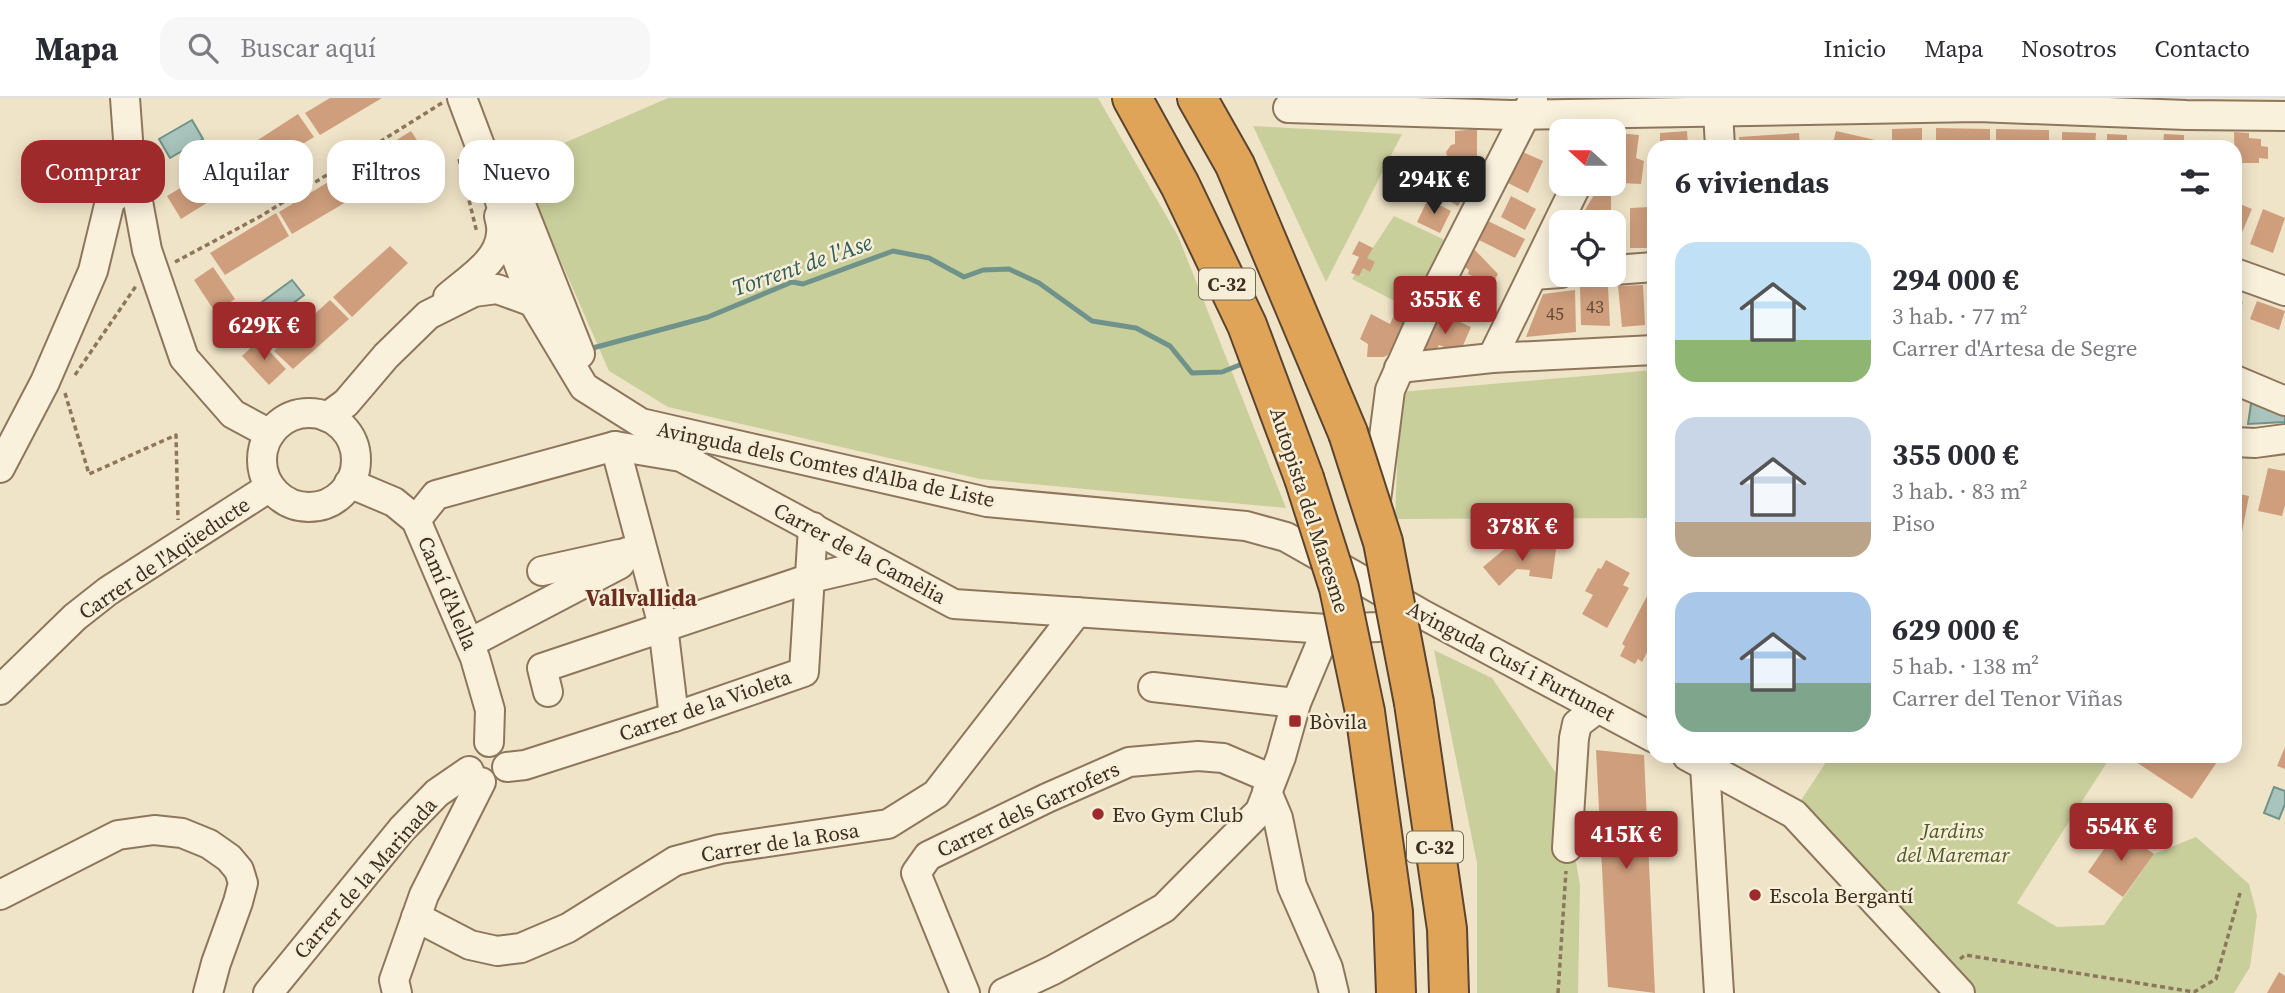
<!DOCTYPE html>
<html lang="es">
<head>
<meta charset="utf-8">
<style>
  :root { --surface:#fff; --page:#f7f7f7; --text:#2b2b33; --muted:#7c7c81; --line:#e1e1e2; --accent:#9e2a2b }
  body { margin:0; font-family:"Source Serif 4",serif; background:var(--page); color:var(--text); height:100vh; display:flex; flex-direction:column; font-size:26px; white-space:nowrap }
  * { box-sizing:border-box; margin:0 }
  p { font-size:23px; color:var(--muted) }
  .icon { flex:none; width:38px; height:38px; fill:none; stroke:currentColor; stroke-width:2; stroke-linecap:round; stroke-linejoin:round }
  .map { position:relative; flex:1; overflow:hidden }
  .side { position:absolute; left:1647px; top:42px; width:595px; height:623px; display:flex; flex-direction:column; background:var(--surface); border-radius:21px; box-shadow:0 4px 18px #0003 }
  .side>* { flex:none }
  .top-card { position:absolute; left:21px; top:42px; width:665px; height:63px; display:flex; gap:14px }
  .needle { width:46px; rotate:291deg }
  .fabs { position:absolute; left:1549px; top:21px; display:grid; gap:14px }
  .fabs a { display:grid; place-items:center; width:77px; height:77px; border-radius:14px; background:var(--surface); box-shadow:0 4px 18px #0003; font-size:35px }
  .price { position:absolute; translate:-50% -60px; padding:0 16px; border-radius:7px; background:var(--accent); color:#fff; font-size:23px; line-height:46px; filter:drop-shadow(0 2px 4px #0008) }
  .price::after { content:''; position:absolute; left:50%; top:42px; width:21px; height:16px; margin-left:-10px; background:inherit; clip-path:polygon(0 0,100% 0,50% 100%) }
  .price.on { background:#222; color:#fff }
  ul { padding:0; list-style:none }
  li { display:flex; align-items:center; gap:21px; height:175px; padding:0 28px }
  li span { display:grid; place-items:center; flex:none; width:196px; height:140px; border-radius:21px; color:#555 }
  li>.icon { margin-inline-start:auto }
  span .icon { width:84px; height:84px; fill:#fffc; stroke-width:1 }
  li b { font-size:30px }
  h2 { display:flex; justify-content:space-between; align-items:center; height:84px; padding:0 28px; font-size:30px }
  .pill { padding:0 24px; border-radius:21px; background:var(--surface); box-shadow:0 4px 18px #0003; font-size:24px; line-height:63px }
  .pill.on { background:var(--accent); color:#fff }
  header { display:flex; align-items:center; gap:42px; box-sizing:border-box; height:98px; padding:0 35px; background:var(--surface); border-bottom:2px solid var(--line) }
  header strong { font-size:33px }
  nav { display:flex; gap:38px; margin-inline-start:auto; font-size:24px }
  .search { width:490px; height:63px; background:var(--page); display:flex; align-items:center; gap:18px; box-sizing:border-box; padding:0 24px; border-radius:21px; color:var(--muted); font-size:26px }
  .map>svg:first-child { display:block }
  .green { fill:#c9cf9b }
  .water { fill:#a9c4bc; stroke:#6f938a; stroke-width:2 }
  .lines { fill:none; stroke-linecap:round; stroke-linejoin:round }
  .stream { stroke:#6f938a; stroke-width:5 }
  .building { fill:#cf9f7d }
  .minor-casing { stroke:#8d765c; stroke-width:32 }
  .highway-casing { stroke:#5b4430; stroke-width:42 }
  .path { stroke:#8d765c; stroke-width:3.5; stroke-dasharray:5 3.5; stroke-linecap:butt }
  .minor { stroke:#faf1dc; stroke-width:28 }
  .highway { stroke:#e0a458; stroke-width:38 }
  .highway-bridge-casing { stroke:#5b4430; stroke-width:42; stroke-linecap:butt }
  .highway-bridge { stroke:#e0a458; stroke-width:38 }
  .poi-dot { fill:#9e2a2b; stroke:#f7eed8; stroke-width:2.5 }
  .labels { text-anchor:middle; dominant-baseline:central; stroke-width:5; stroke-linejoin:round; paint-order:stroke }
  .number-label { font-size:18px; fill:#624a37 }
  .shield { fill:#f7eed8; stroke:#756857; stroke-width:2 }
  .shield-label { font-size:19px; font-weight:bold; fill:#3d2e20 }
  .street-label { font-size:21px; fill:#3d2e20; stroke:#f7eed8 }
  .poi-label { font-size:21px; fill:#3d2e20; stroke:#f7eed8; text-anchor:start }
  .park-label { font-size:21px; font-style:italic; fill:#4d5a26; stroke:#f7eed8 }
  .water-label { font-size:23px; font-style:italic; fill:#2f5d5a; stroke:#f7eed8 }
  .neighbourhood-label { font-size:23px; font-weight:bold; fill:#6b2e1e; stroke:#f7eed8 }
</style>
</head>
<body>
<header>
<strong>Mapa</strong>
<div class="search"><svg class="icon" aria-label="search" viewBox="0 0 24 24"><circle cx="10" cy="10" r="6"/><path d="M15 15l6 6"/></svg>Buscar aquí</div>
<nav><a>Inicio</a><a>Mapa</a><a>Nosotros</a><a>Contacto</a></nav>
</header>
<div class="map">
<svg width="2285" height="895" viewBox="0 0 2285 895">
  <rect width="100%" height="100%" fill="#f0e4c8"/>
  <!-- green -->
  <g class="green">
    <polygon points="668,0 1098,0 1178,138 1286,410 980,381 668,309 609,273 518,65"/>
    <polygon points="1253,28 1402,36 1326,184"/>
    <polygon points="1394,118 1449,144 1414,213 1352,181"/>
    <polygon points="1654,272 1654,420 1395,421 1400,294"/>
    <polygon points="1434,552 1492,580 1562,684 1580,787 1578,895 1477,895 1477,765"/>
    <polygon points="1830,658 2111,658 2017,805 2057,829 2104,827 2154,756 2196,739 2249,786 2257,817 2250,869 2234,895 1975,895 1798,707"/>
  </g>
  <!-- water -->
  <g class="water">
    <polygon points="192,22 203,41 170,60 159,41"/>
    <polygon points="292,182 304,197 273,220 262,204"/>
    <polygon points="2252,299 2285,315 2285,324 2248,326"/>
    <polygon points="2274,689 2285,693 2285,706 2279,721 2264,715"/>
  </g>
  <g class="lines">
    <!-- stream -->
    <polyline class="stream" points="589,251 708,219 792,184 803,186 893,153 929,160 964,179 983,172 1009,171 1039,185 1092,223 1136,230 1170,248 1192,275 1222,274 1242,266"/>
  </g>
  <!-- building -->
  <g class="building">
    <polygon points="330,0 382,0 320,37 305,15"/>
    <polygon points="298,16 314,39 251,77 236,56"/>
    <polygon points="1922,30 1922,49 1892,49 1892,31"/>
    <polygon points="1936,30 1990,31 1990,49 1936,49"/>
    <polygon points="1477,31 1477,76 1455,75 1456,63 1448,60 1446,54 1451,47 1455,46 1455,33"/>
    <polygon points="1996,31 2049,32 2049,49 1996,49"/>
    <polygon points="411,33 426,56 360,95 347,73"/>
    <polygon points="1687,33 1688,49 1660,49 1660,35"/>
    <polygon points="1836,33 1884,44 1883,49 1832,49"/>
    <polygon points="2062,34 2096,35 2095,49 2062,49"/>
    <polygon points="2234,34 2249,35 2249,40 2261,41 2261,48 2268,49 2268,61 2259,60 2259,65 2238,65 2238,80 2235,79"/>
    <polygon points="1617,35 1639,37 1636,60 1644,63 1641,86 1621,85 1624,61 1614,60"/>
    <polygon points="1799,35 1800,49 1740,49 1739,39"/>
    <polygon points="2107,36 2127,37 2127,49 2107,49"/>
    <polygon points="2164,36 2184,37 2184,49 2163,49"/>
    <polygon points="1523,54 1543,63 1528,95 1508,85"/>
    <polygon points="234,58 247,80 181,121 167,98"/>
    <polygon points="1434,69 1469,88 1458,108 1424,89"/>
    <polygon points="343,75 358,97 292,136 279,114"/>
    <polygon points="1594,97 1611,97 1611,124 1585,124 1585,112"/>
    <polygon points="1511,98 1536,111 1525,132 1501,119"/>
    <polygon points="1428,101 1451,113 1440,135 1417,124"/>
    <polygon points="1651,102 1654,102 1654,133 1650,133 1651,150 1630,150 1630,110 1651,109"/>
    <polygon points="2235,104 2252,111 2240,139 2235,137"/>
    <polygon points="2263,111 2285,120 2273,155 2250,146"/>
    <polygon points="276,115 289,138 225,177 210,155"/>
    <polygon points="1488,123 1525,141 1515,160 1479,142"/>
    <polygon points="1359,143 1373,150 1367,160 1375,164 1370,174 1363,170 1359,178 1351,175 1359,159 1352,156"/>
    <polygon points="390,148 408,165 352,219 333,199"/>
    <polygon points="1472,149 1498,176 1492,187 1468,176 1469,172 1462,167"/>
    <polygon points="213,169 235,201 215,214 194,182"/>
    <polygon points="1468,179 1496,193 1484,218 1454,203"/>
    <polygon points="1643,187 1645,227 1622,229 1618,188"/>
    <polygon points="1608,188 1610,228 1581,227 1580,189"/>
    <polygon points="1575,192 1576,234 1526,239 1543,196"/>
    <polygon points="2235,200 2243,204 2235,226"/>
    <polygon points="330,202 349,221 293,271 274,253"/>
    <polygon points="2257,203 2285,213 2279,232 2250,221"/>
    <polygon points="1399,207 1411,213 1388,257 1384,259 1367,259 1368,246 1360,241 1371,216 1390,226"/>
    <polygon points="1440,215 1471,229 1461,252 1457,254 1439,247 1435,255 1413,254 1420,240 1428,242"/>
    <polygon points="259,242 286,271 269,287 242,258"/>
    <polygon points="2268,370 2285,373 2285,407 2282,418 2258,413"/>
    <polygon points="2235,395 2249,398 2241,439 2235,438"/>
    <polygon points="1508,448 1556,451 1552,481 1529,478 1530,472 1517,471 1499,488 1483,469"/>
    <polygon points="1606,462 1630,475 1623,487 1629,490 1607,530 1582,516 1593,497 1585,493 1598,470 1601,471"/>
    <polygon points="1647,498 1654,501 1654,534 1649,544 1652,545 1642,564 1638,561 1635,566 1620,558 1625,548 1622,546"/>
    <polygon points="2285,649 2285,671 2277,668"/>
    <polygon points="1596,652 1644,657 1655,895 1608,889"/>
    <polygon points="2140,658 2221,658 2192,701 2136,664"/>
    <polygon points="2118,731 2154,756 2123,799 2088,774"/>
    <polygon points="2279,874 2285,878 2285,895 2267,895"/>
  </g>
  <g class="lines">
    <defs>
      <g id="minor">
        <polyline points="125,0 129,55 147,152 184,260 233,316 270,336"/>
        <polyline points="462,0 496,90 517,161 533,204 584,289 641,325 987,404 1246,428 1286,439 1420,515 1654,640"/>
        <polyline points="1288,10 1511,17 1978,9 2186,17 2285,18"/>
        <polyline points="1718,13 1720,49"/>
        <polyline points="510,79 580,256"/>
        <polyline points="1614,172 1654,169"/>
        <polyline points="2235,175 2285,193"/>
        <polyline points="1533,177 1561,175"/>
        <path d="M448 199C467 182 500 163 501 135 502 129 500 123 499 118"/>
        <polyline points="1492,260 1577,86"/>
        <polyline points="1399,270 1492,260 1654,252"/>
        <polyline points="2235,282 2285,303"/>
        <circle cx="309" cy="362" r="47"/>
        <polyline points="327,319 346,305 386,258 428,217 474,194 497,191 533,204"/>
        <polyline points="2235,344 2255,345 2285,341"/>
        <polyline points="615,348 663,528 674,619"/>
        <polyline points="0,370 45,284 93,173 110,103 134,82"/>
        <polyline points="349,385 394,404 416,422 475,560 490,612 489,644"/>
        <polyline points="1375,410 1390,292 1423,218 1533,2"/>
        <polyline points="416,422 436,397 615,348 681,359 954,506 1327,531"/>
        <polyline points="542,473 619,456"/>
        <polyline points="470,545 620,466 627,454"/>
        <polyline points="1153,589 1296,605"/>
        <polyline points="0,592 75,519 108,493 270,389"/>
        <polyline points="548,594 542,570 811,480 876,465"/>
        <polyline points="1687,658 1794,716 1960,895"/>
        <polyline points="1705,668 1719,895"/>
        <polyline points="507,669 525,667 674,619 804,574 813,429"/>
        <polyline points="1267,694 1278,720 1292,788 1328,870 1334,895"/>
        <polyline points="1567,750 1574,640 1577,626 1598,610"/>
        <polyline points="0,797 118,737 154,732 182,735 209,746 229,760 239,772 243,785 238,804 216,865 208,895"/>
        <polyline points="416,819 470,847 497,853 521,850 568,830 675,763 720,751 888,726 936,696 1077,514"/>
        <polyline points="268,895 402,731 437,695 469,673"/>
        <polyline points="397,895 394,882 424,797 481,684"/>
        <polyline points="965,895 916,775 928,758 1047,700 1129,664 1198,658 1223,660 1272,681"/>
        <polyline points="1004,895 1053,872 1164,810 1260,713 1281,659 1296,605 1327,531 1378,529 1415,516"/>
      </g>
      <g id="highway">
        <polyline points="1132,0 1180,87 1247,227 1304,380"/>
        <polyline points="1197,0 1235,67 1348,335"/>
        <polyline points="1414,605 1447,831 1449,895"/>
        <polyline points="1365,614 1393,814 1396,895"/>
      </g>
    </defs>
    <!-- minor casing -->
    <use href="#minor" class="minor-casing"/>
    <!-- highway casing -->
    <use href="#highway" class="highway-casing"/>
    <!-- path -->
    <g class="path">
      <polyline points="459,61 477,135"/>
      <polyline points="175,164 261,118 442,5"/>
      <polyline points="75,277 136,188"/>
      <polyline points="65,295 89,376 176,337 178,422"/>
      <polyline points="1960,861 1965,857 2194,894 2216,881 2240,795"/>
      <polyline points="1558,895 1566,773"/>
    </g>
    <!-- minor -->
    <use href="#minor" class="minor"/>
    <!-- highway -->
    <use href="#highway" class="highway"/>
    <defs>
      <g id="highway-bridge">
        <polyline points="1348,335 1383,444 1414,605"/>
        <polyline points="1304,380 1339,490 1365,614"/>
      </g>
    </defs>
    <!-- highway-bridge casing -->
    <use href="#highway-bridge" class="highway-bridge-casing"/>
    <!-- highway-bridge -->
    <use href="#highway-bridge" class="highway-bridge"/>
  </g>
  <!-- markers -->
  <g class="poi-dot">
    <rect x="1288" y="616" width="14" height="14" rx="3.5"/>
    <circle cx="1098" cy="716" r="7"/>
    <circle cx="1755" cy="797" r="7"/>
  </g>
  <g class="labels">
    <!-- number labels -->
    <g class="number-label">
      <text x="1595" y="208">43</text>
      <text x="1555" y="215">45</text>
    </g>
    <!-- shield labels -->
    <g class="shield">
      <rect x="1199" y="170.5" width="56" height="31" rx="5"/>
      <rect x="1407" y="733.5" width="56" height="31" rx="5"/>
    </g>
    <g class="shield-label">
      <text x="1227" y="186">C-32</text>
      <text x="1435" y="749">C-32</text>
    </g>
    <!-- street labels -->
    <g class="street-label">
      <text transform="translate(826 366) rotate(12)">Avinguda dels Comtes d'Alba de Liste</text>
      <text transform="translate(1310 412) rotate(72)">Autopista del Maresme</text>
      <text transform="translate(860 455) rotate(28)">Carrer de la Camèlia</text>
      <text transform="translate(164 460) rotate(-34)">Carrer de l'Aqüeducte</text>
      <text transform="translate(448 495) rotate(67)">Camí d'Alella</text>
      <text transform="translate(1511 563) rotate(28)">Avinguda Cusí i Furtunet</text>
      <text transform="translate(705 607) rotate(-19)">Carrer de la Violeta</text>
      <text transform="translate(1028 711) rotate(-25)">Carrer dels Garrofers</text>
      <text transform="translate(780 744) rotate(-9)">Carrer de la Rosa</text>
      <text transform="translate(365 780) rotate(-49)">Carrer de la Marinada</text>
    </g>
    <!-- poi labels -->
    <g class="poi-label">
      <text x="1309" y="623">Bòvila</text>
      <text x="1112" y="716">Evo Gym Club</text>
      <text x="1769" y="797">Escola Bergantí</text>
    </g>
    <!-- park labels -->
    <g class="park-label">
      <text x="1953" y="732">Jardins<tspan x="1953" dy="24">del Maremar</tspan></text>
    </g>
    <!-- water labels -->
    <g class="water-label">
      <text transform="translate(802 167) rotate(-19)">Torrent de l'Ase</text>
    </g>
    <!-- neighbourhood labels -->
    <g class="neighbourhood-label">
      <text x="641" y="500">Vallvallida</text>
    </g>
  </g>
</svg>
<div class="fabs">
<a><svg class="needle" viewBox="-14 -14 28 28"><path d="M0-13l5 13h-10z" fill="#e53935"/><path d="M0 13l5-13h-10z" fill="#7c7c81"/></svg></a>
<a><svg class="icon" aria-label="locate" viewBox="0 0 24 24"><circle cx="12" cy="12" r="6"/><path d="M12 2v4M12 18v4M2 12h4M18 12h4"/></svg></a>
</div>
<b class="price on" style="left:1434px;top:118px">294K €</b>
<b class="price" style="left:1445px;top:238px">355K €</b>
<b class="price" style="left:264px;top:264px">629K €</b>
<b class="price" style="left:1522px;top:465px">378K €</b>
<b class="price" style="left:2121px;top:765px">554K €</b>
<b class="price" style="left:1626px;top:773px">415K €</b>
<div class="top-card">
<a class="pill on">Comprar</a>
<a class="pill">Alquilar</a>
<a class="pill">Filtros</a>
<a class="pill">Nuevo</a>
</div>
<section class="side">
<h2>6 viviendas<svg class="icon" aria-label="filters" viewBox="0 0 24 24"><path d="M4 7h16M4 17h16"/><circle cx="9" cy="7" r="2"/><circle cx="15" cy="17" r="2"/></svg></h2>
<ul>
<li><span style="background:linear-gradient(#bfe0f5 70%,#8fb573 0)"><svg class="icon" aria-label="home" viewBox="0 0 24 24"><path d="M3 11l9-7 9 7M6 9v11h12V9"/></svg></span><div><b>294 000 €</b><p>3 hab. · 77 m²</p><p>Carrer d'Artesa de Segre</p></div></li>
<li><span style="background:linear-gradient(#c9d6e8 75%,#b9a48a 0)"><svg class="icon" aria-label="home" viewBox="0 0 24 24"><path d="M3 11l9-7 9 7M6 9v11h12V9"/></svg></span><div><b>355 000 €</b><p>3 hab. · 83 m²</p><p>Piso</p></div></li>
<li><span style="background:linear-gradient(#a9c7e8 65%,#7fa58c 0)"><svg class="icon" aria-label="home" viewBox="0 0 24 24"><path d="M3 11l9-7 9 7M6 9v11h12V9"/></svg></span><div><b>629 000 €</b><p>5 hab. · 138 m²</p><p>Carrer del Tenor Viñas</p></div></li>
</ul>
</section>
</div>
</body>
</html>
